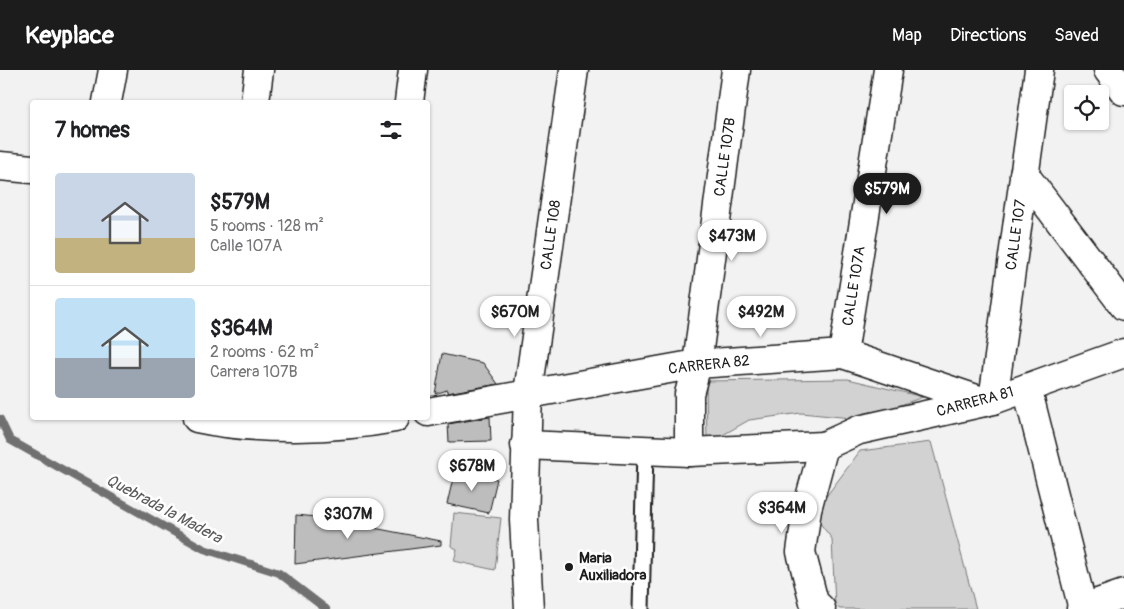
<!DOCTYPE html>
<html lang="en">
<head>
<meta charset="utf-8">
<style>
  :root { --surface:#fff; --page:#f6f6f6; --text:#202124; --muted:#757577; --line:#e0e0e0; --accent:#1c1c1c }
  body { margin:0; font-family:Pangolin,sans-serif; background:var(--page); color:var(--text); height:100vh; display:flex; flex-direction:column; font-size:19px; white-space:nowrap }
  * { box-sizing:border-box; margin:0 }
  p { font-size:16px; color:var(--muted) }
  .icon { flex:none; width:28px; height:28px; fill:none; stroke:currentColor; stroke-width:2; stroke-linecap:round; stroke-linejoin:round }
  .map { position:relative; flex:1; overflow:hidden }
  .sheet { position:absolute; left:30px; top:30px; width:400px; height:320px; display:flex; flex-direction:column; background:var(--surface); border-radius:5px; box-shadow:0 1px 4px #0004 }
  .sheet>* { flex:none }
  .fabs { position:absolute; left:1064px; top:15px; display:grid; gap:10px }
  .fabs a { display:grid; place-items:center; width:45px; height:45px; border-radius:5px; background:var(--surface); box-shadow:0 1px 4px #0004; font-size:25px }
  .price { position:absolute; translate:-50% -42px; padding:0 11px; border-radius:18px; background:#fff; color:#222; font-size:16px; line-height:32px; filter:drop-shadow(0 1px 2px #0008) }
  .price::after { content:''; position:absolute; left:50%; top:30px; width:15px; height:11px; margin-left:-8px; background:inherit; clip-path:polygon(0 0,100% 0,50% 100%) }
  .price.active { background:var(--accent); color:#fff }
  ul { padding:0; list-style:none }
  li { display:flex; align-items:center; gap:15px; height:125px; padding:0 25px }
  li+li { border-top:1px solid var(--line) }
  li span { display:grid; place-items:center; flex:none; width:140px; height:100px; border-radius:5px; color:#555 }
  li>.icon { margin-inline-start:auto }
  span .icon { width:60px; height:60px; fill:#fffc; stroke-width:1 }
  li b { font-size:21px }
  h2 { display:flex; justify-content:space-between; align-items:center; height:60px; padding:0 25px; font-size:21px }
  header { display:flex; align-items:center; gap:30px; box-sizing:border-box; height:70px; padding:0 25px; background:var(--accent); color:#fff }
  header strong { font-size:24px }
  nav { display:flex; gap:28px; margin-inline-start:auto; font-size:18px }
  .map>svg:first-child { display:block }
  .green { fill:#d2d2d2; stroke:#777 }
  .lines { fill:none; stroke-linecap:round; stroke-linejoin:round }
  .stream { stroke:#707070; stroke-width:8 }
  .building { fill:#bdbdbd; stroke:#1c1c1c }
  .lane-casing { stroke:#1c1c1c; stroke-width:19 }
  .street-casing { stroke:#1c1c1c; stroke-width:31 }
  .secondary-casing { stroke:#1c1c1c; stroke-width:31 }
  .lane { stroke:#fff; stroke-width:15 }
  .street { stroke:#fff; stroke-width:28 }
  .secondary { stroke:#fff; stroke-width:28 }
  .poi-dot { fill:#1c1c1c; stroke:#fff; stroke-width:2 }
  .labels { text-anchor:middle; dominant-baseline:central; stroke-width:5; stroke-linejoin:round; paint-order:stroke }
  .street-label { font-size:15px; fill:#1c1c1c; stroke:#fff }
  .poi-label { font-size:15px; font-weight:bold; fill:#1c1c1c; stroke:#fff; text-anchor:start }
  .water-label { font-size:16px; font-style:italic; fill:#5b5b5b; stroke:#fff }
</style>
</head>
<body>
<header>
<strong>Keyplace</strong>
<nav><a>Map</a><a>Directions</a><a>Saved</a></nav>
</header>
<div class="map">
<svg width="1124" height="539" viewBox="0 0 1124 539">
  <rect width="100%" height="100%" fill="#f2f2f2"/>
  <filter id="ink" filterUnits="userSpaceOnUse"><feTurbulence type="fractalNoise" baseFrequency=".02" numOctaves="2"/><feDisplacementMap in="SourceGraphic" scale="10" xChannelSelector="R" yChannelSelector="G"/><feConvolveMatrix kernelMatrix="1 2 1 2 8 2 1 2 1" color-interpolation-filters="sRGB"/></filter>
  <g filter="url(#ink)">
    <!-- green -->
    <g class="green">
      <polygon points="848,309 923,327 861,349 801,343 749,350 707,374 706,311"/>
      <polygon points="931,372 976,539 840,539 835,536 832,469 813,444 860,381"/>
      <polygon points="454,443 501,448 495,500 454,491 457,479 451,476"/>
    </g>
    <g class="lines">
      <!-- stream -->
      <polyline class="stream" points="0,349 10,370 204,479 279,503 326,539"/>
    </g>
    <!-- building -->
    <g class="building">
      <polygon points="442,284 483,293 498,314 447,323 447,320 435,324"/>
      <polygon points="490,347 491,371 449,372 448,354"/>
      <polygon points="455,400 497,409 489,443 447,434"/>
      <polygon points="296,445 317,447 441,471 441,475 295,494"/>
    </g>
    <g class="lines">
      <defs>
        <polyline id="lane" points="641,539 645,381"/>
        <g id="street">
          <polyline points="1108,0 1124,21"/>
          <polyline points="107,32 113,0"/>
          <polyline points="255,32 259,0"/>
          <polyline points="409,32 413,0"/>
          <polyline points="0,96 32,99"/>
          <polyline points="1024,104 1124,236"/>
          <polyline points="843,284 888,0"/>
          <polyline points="1027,318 1083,539"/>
          <polyline points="993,330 1039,0"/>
          <polyline points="428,342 697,294 843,284 985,332"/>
          <path d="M197 348C257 361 335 359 395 348"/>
          <polyline points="525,375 689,382 824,376"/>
          <polyline points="689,382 689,324 697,294 736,0"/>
        </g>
        <g id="secondary">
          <polyline points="529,539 524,450 528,323 574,0"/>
          <polyline points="821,539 814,532 801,482 807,439 824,376 859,360 993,330 1124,283"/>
          <polyline points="1081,539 1124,524"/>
        </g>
      </defs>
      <!-- lane casing -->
      <use href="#lane" class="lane-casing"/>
      <!-- street casing -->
      <use href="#street" class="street-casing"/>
      <!-- secondary casing -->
      <use href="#secondary" class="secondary-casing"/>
      <!-- lane -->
      <use href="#lane" class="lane"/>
      <!-- street -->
      <use href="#street" class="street"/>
      <!-- secondary -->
      <use href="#secondary" class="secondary"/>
    </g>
  </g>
  <!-- markers -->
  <circle class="poi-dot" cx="569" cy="497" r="5"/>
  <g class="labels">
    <!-- street labels -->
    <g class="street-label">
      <text transform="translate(725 87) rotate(-82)">CALLE 107B</text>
      <text transform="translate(551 165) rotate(-82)">CALLE 108</text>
      <text transform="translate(1016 165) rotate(-82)">CALLE 107</text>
      <text transform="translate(854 216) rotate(-81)">CALLE 107A</text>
      <text transform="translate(709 295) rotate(-6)">CARRERA 82</text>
      <text transform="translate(975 332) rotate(-15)">CARRERA 81</text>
    </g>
    <!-- poi labels -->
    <g class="poi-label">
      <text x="579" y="488">Maria<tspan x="579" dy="17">Auxiliadora</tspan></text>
    </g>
    <!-- water labels -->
    <g class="water-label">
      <text transform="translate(164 439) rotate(28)">Quebrada la Madera</text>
    </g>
  </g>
</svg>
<div class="fabs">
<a><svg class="icon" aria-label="locate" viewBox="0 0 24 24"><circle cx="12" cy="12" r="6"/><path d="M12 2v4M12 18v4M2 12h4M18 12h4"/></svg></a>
</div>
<b class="price active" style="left:887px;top:145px">$579M</b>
<b class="price" style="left:732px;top:192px">$473M</b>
<b class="price" style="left:515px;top:268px">$670M</b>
<b class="price" style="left:761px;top:268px">$492M</b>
<b class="price" style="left:472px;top:422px">$678M</b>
<b class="price" style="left:782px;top:464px">$364M</b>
<b class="price" style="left:348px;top:470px">$307M</b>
<section class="sheet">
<h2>7 homes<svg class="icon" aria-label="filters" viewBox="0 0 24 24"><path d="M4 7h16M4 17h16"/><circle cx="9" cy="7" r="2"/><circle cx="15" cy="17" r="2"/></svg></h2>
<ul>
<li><span style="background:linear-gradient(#c9d6e8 65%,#c2b280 0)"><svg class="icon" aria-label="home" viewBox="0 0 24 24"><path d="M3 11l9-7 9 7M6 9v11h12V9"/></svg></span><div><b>$579M</b><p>5 rooms · 128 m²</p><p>Calle 107A</p></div></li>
<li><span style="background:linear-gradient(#bfe0f5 60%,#9aa5b1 0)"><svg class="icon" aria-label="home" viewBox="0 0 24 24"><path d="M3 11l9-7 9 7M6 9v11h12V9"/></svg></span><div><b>$364M</b><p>2 rooms · 62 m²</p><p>Carrera 107B</p></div></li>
</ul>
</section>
</div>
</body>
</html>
